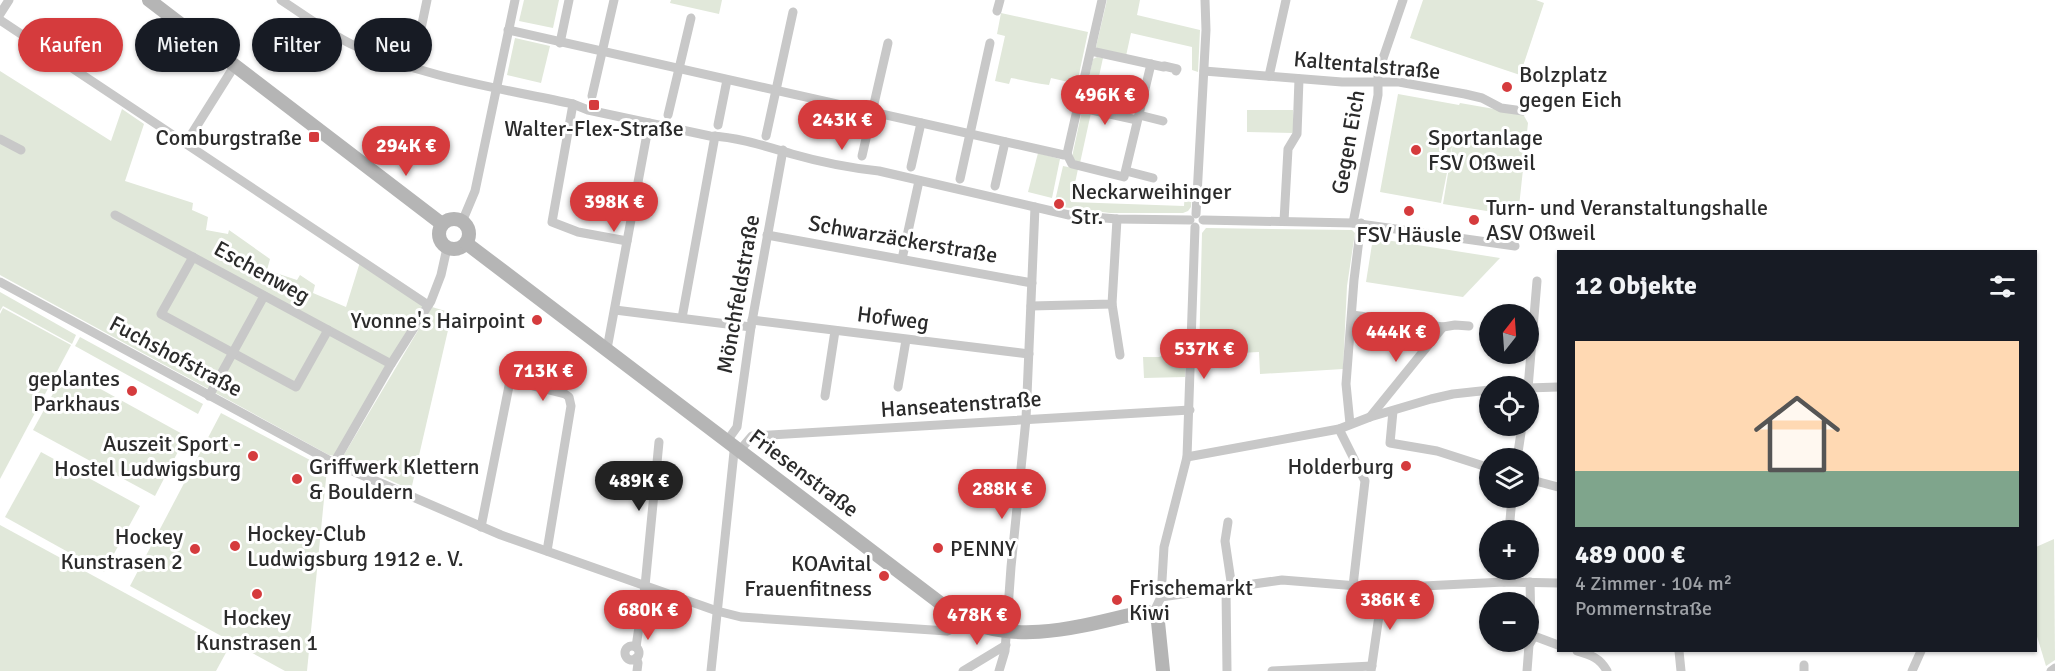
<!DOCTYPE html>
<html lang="de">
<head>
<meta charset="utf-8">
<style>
  :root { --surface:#171b24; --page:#242831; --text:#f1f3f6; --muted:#9ea1a6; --line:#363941; --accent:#d53b3d }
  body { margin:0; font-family:Signika,sans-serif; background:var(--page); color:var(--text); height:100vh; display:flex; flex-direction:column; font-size:22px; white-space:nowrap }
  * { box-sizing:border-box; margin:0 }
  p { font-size:20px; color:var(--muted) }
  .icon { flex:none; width:33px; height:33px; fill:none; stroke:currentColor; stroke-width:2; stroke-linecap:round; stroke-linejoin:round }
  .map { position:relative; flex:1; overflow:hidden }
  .details { position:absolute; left:1557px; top:250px; width:480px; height:402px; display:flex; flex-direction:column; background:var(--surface); border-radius:0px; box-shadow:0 2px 4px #0004 }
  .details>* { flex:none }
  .banner { position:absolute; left:18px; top:18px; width:570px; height:54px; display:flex; gap:12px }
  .needle { width:39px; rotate:17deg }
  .fabs { position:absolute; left:1479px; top:304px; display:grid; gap:12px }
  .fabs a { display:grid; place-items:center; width:60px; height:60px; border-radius:50%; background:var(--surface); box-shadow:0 2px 4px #0004; font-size:30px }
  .price { position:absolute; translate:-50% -51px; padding:0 14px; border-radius:21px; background:var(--accent); color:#fff; font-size:20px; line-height:39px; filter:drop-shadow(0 2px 3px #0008) }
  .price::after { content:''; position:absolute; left:50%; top:36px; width:18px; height:14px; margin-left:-9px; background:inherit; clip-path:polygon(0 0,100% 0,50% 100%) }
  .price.current { background:#222; color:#fff }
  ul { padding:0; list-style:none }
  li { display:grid; align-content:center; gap:12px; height:318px; padding:0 18px }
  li+li { border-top:2px solid var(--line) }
  li span { display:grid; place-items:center; height:186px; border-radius:0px; color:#555 }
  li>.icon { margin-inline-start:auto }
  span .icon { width:108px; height:108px; fill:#fffc; stroke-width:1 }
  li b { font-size:26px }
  h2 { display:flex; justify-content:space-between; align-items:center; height:72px; padding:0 18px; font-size:26px }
  .pill { padding:0 21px; border-radius:27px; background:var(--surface); box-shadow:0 2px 4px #0004; font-size:21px; line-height:54px }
  .pill.current { background:var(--accent); color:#fff }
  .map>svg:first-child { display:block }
  .green { fill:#e1e8da }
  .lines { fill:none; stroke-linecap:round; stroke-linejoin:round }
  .street { stroke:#c8c8c8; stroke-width:9 }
  .secondary { stroke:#b5b5b5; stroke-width:14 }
  .poi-dot { fill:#d53b3d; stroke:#fff; stroke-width:2 }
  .labels { text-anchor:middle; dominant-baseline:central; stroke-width:6; stroke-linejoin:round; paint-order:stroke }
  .street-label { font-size:22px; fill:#2b2b2b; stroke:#fff }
  .poi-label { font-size:22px; fill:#2b2b2b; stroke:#fff; text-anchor:start }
</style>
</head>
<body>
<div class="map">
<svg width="2055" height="671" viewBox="0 0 2055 671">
  <rect width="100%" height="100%" fill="#fff"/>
  <!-- green -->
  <g class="green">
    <polygon points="524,0 559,0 553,28 519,21"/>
    <polygon points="671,0 722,0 719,14 670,3"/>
    <polygon points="1107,0 1140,0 1137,15 1200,30 1198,72 1192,70 1192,47 1131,33 1126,56 1098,50 1096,47"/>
    <polygon points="1423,0 1536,0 1544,3 1520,75 1410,38"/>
    <path d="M1001 13 1088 32 1077 84 1051 78 1049 85C1035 83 1023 80 1011 78L1009 84 995 81 1005 36 997 34Z"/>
    <polygon points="515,38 550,46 541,83 507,75"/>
    <polygon points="1097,57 1103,58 1080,163 1075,162 1072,157 1093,59"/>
    <polygon points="0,71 111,141 122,109 144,124 125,181 193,203 192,210 208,217 206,230 228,234 229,230 270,259 267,270 297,280 300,275 315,285 313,293 346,307 360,262 428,305 335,456 329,455 0,275"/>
    <polygon points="1398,94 1459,105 1460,103 1523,114 1528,123 1518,216 1443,204 1454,137 1441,203 1380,192"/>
    <polygon points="1247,110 1293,110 1294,133 1247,132"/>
    <polygon points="1038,153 1060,159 1052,198 1028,192"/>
    <polygon points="1063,166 1078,169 1071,202 1184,206 1185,190 1192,191 1191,207 1188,211 1183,213 1110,213 1062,207 1062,203 1055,201"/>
    <polygon points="1206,228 1352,230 1355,233 1347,286 1343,369 1260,374 1259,352 1199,355 1202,233"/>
    <polygon points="1373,238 1500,258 1463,297 1366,282"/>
    <polygon points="0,292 76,335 72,344 3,306 0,311"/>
    <polygon points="432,307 452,313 411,490 342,458"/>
    <polygon points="3,308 71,345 0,479 0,314"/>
    <polygon points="80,337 203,404 198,414 75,346"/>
    <polygon points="1176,350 1186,351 1185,377 1144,378 1143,357 1159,357"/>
    <polygon points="66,370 186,436 155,496 33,430"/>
    <polygon points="221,413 327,469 307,671 285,671 130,586"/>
    <polygon points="41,452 140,506 104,572 5,517"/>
    <polygon points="0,525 228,649 216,671 0,671"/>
    <polygon points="2054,539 2055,660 2046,666 2036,633 2036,547"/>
  </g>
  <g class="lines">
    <!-- street -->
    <g class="street">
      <path d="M281 0C304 15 327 32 351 44 420 77 499 88 573 104L588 110 710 136C738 137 765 146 792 154 820 162 850 168 879 171L1069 215 1117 219 1190 220"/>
      <polyline points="997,11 1000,0"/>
      <polyline points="0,14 9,0"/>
      <polyline points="0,20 428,305"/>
      <polyline points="508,30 1064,155 1067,154"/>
      <polyline points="560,43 569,0"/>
      <polyline points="1091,51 1164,67 1164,66 1177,69 1176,71"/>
      <polyline points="413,67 427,0"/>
      <polyline points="1204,71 1342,82 1399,82 1465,94 1482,98 1501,108 1523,111"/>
      <polyline points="1269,76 1286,0"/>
      <polyline points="592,96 614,0"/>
      <polyline points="573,104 552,222 578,232 627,241"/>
      <polyline points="1078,107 1137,120"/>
      <polyline points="668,115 691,18"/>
      <polyline points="1139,115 1163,121"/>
      <polyline points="718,125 727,80"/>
      <polyline points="766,136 793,12"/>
      <polyline points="0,139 21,150"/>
      <polyline points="186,143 235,65"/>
      <polyline points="1067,154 1072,164 1124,177 1151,64"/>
      <polyline points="1067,154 1102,0"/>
      <polyline points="862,156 888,43"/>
      <polyline points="911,167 921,123"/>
      <polyline points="1126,171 1153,178"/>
      <polyline points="960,179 990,43"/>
      <polyline points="995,186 1005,142"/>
      <polyline points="1196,214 1206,30 1205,0"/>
      <polyline points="115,215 391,364"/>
      <polyline points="1203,220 1353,223 1515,246"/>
      <polyline points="1284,221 1288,149 1297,134 1299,79"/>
      <polyline points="462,222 475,191 515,0"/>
      <polyline points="1353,223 1378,95 1378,73 1403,0"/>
      <polyline points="767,235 1032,283"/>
      <polyline points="193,257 161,314 296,387 328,330"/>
      <polyline points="902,259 919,181"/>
      <polyline points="0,282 334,463 501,535 717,611 741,617 947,631 957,627 964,620"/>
      <polyline points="1112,304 1120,355"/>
      <polyline points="1031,306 1112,304 1117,219"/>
      <polyline points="615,310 751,327"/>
      <polyline points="1352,315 1443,327 1455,325 1469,326"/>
      <polyline points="682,318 715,136"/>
      <polyline points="752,320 1029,354"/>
      <polyline points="607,349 649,123"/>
      <polyline points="898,387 906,340"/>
      <polyline points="1528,388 1537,281"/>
      <polyline points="1528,388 1558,387"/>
      <polyline points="209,396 264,296"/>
      <polyline points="825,396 835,331"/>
      <polyline points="1393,411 1390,443 1437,451 1490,468"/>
      <polyline points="1370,417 1443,327"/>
      <polyline points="1350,424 1346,384 1354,280 1361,223"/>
      <polyline points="1339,429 1365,481 1353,586"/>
      <polyline points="727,441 737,427 751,327 783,150"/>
      <polyline points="740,450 752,436 1190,410"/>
      <polyline points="1187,457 1339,429 1370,417 1431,399 1453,394 1490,390"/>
      <polyline points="1517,459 1522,426"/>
      <polyline points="334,463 391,364 431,301 441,275 447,248"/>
      <polyline points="1528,479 1558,487"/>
      <polyline points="1228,522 1225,541 1232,588"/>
      <polyline points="481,527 509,386 512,383 517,382 565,394 569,397 571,406 547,551"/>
      <polyline points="1509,531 1512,498"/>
      <polyline points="1504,582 1505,570"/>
      <polyline points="1226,589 1227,671"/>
      <polyline points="1161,597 1282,580 1383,588 1504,582 1558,583"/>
      <polyline points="1153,614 1161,597 1164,547 1187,457 1195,227"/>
      <polyline points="1534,636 1558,645"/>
      <circle cx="632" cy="653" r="7"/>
      <polyline points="636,647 645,586 659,442"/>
      <path d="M1577 651C1591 655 1600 658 1607 671"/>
      <polyline points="1679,651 1681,671"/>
      <polyline points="636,658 638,663 637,671"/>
      <polyline points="711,671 734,452 736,448"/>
      <polyline points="963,671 1006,645"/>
      <polyline points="999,671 1005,651 1011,567 1026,419 1035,207"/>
      <polyline points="1272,671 1372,666"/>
      <polyline points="1371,671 1383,588"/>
      <polyline points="1527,671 1529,645 1534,636 1531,625 1530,582"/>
      <polyline points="1804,671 1804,665"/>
      <polyline points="1912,671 1921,651"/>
      <polyline points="2051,671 2055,668"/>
    </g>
    <!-- secondary -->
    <g class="secondary">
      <polyline points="149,0 442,224"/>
      <circle cx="454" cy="234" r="15"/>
      <path d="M466 243 956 615C1012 648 1083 626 1142 612 1150 612 1155 613 1158 622L1163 671"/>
    </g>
  </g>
  <!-- markers -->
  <g class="poi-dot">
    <circle cx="1507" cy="87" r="6"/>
    <rect x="588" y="99" width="12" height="12" rx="3"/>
    <rect x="308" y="131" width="12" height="12" rx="3"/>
    <circle cx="1416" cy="150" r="6"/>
    <circle cx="1059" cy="204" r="6"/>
    <circle cx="1409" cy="211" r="6"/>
    <circle cx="1474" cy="220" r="6"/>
    <circle cx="537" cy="320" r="6"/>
    <circle cx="132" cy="391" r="6"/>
    <circle cx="253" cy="456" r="6"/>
    <circle cx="1406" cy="466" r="6"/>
    <circle cx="297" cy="479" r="6"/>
    <circle cx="235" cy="546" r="6"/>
    <circle cx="938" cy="548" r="6"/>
    <circle cx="195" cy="549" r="6"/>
    <circle cx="884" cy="576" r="6"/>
    <circle cx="257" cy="594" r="6"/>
    <circle cx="1117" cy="600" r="6"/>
  </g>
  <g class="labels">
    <!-- street labels -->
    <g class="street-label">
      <text transform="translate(1367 65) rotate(5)">Kaltentalstraße</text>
      <text transform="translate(1348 142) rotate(-80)">Gegen Eich</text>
      <text transform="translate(903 239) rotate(10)">Schwarzäckerstraße</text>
      <text transform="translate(262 272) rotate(29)">Eschenweg</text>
      <text transform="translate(738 294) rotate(-80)">Mönchfeldstraße</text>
      <text transform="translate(893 318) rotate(7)">Hofweg</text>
      <text transform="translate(176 356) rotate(28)">Fuchshofstraße</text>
      <text transform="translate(961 404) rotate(-4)">Hanseatenstraße</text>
      <text transform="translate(804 473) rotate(37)">Friesenstraße</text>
    </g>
    <!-- poi labels -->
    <g class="poi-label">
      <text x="1519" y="74">Bolzplatz<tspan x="1519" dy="25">gegen Eich</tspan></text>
      <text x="594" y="128" text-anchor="middle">Walter-Flex-Straße</text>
      <text x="302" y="137" text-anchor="end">Comburgstraße</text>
      <text x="1428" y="137">Sportanlage<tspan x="1428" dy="25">FSV Oßweil</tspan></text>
      <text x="1071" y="191">Neckarweihinger<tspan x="1071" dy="25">Str.</tspan></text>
      <text x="1486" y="207">Turn- und Veranstaltungshalle<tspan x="1486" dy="25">ASV Oßweil</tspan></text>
      <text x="1409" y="234" text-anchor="middle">FSV Häusle</text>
      <text x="525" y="320" text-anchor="end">Yvonne's Hairpoint</text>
      <text x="120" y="378" text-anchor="end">geplantes<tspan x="120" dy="25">Parkhaus</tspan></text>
      <text x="241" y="443" text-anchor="end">Auszeit Sport -<tspan x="241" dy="25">Hostel Ludwigsburg</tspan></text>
      <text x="309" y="466">Griffwerk Klettern<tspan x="309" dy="25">&amp; Bouldern</tspan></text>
      <text x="1394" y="466" text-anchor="end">Holderburg</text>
      <text x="247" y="533">Hockey-Club<tspan x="247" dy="25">Ludwigsburg 1912 e. V.</tspan></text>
      <text x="183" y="536" text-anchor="end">Hockey<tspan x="183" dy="25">Kunstrasen 2</tspan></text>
      <text x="950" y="548">PENNY</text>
      <text x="872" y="563" text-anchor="end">KOAvital<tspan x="872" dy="25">Frauenfitness</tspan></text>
      <text x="1129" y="587">Frischemarkt<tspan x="1129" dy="25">Kiwi</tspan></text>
      <text x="257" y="617" text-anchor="middle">Hockey<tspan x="257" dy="25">Kunstrasen 1</tspan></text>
    </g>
  </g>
</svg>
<div class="fabs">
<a><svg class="needle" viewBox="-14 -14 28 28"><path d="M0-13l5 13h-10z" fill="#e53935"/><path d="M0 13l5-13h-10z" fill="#9ea1a6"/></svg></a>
<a><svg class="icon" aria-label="locate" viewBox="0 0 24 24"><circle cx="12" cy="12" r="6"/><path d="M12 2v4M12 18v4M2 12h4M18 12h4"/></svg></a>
<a><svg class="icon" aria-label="layers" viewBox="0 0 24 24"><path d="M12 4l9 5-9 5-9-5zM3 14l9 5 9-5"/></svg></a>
<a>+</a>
<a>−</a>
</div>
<b class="price" style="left:1105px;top:126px">496K €</b>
<b class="price" style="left:842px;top:151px">243K €</b>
<b class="price" style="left:406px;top:177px">294K €</b>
<b class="price" style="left:614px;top:233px">398K €</b>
<b class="price" style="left:1396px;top:363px">444K €</b>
<b class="price" style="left:1204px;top:380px">537K €</b>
<b class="price" style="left:543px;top:402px">713K €</b>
<b class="price current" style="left:639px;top:512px">489K €</b>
<b class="price" style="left:1002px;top:520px">288K €</b>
<b class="price" style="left:1390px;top:631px">386K €</b>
<b class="price" style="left:648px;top:641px">680K €</b>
<b class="price" style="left:977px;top:646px">478K €</b>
<div class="banner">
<a class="pill current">Kaufen</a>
<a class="pill">Mieten</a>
<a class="pill">Filter</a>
<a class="pill">Neu</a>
</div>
<section class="details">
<h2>12 Objekte<svg class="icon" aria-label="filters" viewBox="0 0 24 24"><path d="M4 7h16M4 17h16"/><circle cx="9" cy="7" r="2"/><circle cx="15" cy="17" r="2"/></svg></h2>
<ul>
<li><span style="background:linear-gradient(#ffd9b3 70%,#7fa58c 0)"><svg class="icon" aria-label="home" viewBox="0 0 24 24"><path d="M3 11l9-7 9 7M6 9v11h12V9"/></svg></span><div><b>489 000 €</b><p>4 Zimmer · 104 m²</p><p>Pommernstraße</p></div></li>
</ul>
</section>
</div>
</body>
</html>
